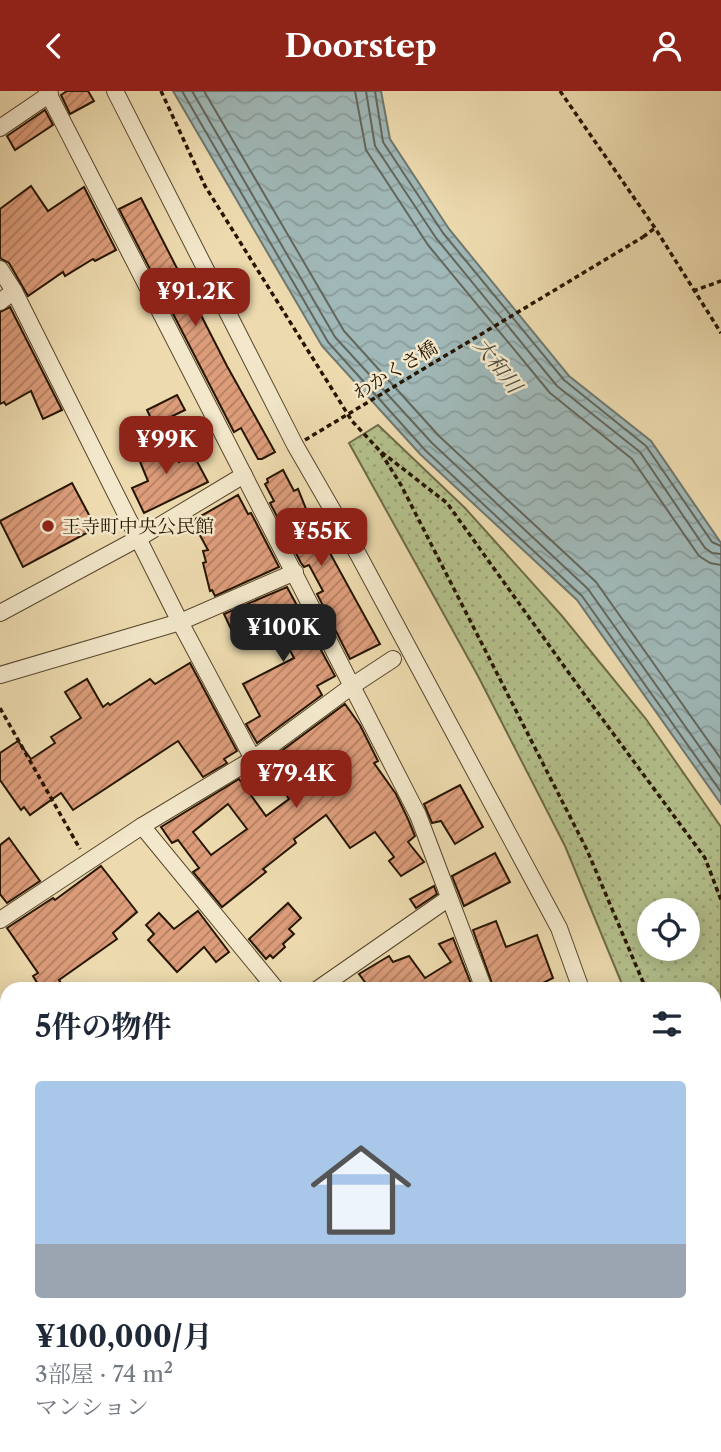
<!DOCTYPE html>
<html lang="ja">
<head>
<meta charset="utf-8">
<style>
  :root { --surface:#fff; --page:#f6f6f7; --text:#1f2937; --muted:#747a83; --accent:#8f2418 }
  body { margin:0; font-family:"Libre Caslon Text","Noto Serif JP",serif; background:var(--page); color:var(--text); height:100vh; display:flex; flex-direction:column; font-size:26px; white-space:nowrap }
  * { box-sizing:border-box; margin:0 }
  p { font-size:23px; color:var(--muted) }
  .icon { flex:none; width:38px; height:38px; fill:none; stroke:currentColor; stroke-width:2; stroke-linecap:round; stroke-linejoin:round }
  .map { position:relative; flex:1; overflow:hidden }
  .side { position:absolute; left:0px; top:891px; width:721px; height:471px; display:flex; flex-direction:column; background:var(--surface); border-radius:21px 21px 0 0; box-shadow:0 4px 18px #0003 }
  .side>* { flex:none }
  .fabs { position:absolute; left:637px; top:807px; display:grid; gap:14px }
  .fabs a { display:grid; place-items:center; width:63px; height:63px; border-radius:50%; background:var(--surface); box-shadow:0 4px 18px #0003; font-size:35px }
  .price { position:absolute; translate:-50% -60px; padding:0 16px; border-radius:14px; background:var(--accent); color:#fff; font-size:23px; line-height:46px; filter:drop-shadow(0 2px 4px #0008) }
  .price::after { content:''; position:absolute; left:50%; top:42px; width:21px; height:16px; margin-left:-10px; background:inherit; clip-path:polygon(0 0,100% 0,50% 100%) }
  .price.current { background:#222; color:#fff }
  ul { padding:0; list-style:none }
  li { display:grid; align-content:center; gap:14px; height:371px; padding:0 35px }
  li span { display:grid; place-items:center; height:217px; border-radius:7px; color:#555 }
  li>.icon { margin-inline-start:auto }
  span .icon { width:126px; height:126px; fill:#fffc; stroke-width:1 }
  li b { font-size:30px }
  h2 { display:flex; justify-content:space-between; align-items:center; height:84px; padding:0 35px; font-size:30px }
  header { display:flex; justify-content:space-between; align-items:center; height:91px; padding:0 35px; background:var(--accent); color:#fff; font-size:32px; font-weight:800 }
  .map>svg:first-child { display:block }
  .park { fill:url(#park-dots); stroke:#6d6b46; stroke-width:2; fill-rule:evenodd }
  .water { fill:url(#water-waves); stroke:#6f776e; stroke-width:2 }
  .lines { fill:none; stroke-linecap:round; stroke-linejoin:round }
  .shore { stroke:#63665c; stroke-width:2 }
  .building { fill:url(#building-hatch); stroke:#261500; stroke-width:2; fill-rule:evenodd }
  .minor-casing { stroke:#58462c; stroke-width:18 }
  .tertiary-casing { stroke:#58462c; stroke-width:24 }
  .secondary-casing { stroke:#261500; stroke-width:25 }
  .path { stroke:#261500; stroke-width:3.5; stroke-dasharray:5 3.5; stroke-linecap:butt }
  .minor { stroke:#f3e8cb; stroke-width:16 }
  .tertiary { stroke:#f3e8cb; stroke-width:21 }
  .secondary { stroke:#f3e8cb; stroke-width:23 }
  .path-bridge { stroke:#261500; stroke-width:3.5; stroke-dasharray:5 3.5; stroke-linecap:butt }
  .poi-dot { fill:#8f2418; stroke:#f3e8cb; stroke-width:2.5 }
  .labels { text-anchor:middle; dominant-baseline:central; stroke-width:5; stroke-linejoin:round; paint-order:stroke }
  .street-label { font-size:19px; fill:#261500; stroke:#f3e8cb }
  .poi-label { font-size:19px; fill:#261500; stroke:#f3e8cb; text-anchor:start }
  .water-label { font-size:21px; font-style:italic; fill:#514e40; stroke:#f3e8cb }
</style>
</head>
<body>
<header><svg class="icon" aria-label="back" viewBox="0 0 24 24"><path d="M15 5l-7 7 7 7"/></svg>Doorstep<svg class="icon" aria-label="person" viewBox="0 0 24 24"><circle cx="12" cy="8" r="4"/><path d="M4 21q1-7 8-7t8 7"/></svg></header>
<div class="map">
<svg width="721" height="1361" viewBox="0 0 721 1361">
  <defs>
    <pattern id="park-dots" width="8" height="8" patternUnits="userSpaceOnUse" patternTransform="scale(1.75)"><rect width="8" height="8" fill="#b4c18d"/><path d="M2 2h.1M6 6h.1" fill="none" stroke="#9ba578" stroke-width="1.8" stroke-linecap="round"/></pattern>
    <pattern id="water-waves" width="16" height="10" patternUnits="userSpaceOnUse" patternTransform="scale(1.75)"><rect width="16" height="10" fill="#a0b8b7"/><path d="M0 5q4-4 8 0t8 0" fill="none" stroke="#8a9d9c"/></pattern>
    <pattern id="building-hatch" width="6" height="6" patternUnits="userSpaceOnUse" patternTransform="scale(1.75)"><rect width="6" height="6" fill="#dd9d7b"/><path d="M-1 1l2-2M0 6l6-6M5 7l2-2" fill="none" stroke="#b37f62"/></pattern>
  </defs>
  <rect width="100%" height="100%" fill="#eddbaf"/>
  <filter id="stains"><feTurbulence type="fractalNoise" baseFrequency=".00286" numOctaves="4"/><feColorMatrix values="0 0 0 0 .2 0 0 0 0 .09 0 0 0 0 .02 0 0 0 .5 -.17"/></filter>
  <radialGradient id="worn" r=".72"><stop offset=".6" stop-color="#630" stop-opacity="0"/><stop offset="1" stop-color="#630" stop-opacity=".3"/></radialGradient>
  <!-- park -->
  <path class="park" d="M378 334 465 417 562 525 646 628 721 736V1174L718 1185 714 1188V898H624L565 755 478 585 349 352ZM649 819H688V858H649Z"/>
  <!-- water -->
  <g class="water">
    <polygon points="173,0 381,0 390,48 449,138 569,285 651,350 721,452 721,713 577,509 420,363 322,255"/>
    <polygon points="721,1217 721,1361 681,1361 682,1355 714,1354 714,1241"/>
  </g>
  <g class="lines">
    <!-- shore -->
    <g class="shore">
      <polyline points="182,0 328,251 425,359 582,505 721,701"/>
      <polyline points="192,0 335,246 432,352 588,498 721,686"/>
      <polyline points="204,0 344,240 439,345 596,491 721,668"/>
      <polyline points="355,0 366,59 428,154 550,302 632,368 699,465 710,472 721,474"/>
      <polyline points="366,0 375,55 436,147 557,295 640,361 705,457 712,462 721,463"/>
      <polyline points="375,0 383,51 443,142 564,289 646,355 712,451 721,455"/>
    </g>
  </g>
  <!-- building -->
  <g class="building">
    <polygon points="67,0 88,0 94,10 70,23 61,4"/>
    <polygon points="45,19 53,34 15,59 7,45"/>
    <polygon points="31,95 48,120 84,96 116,159 95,170 93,168 65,185 63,181 28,205 9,172 0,167 0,118"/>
    <polygon points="141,107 227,275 275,361 262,368 258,368 241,337 234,341 119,118"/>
    <polygon points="10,216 62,319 43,328 31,300 6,314 4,311 0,313 0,221"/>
    <polygon points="177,304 185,319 154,334 147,319"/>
    <polygon points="169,347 179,371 193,363 208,391 144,422 132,397 148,390 136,361"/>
    <polygon points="283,379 294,400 298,398 321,455 325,453 380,553 350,568 317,503 323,500 309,474 304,476 301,472 270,412 274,410 265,393 268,391 267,388"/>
    <polygon points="72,392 96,437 23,476 0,430"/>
    <polygon points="238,404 248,423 251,422 279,476 215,505 212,499 210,500 203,472 206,471 203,460 208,459 192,430"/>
    <polygon points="287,496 335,585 317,595 322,604 257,652 246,633 260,625 243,593 294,567 273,526 250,537 247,532 232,540 224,523"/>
    <polygon points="190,572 237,660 224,668 227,672 203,686 178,650 73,719 61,702 30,724 24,716 21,719 0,689 0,662 18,650 31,668 55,652 51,646 81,627 65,601 87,588 103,616 108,612 110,614 150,588 155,593"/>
    <path d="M345 613 360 634 378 670 374 672 396 703 408 728 415 745 408 751 424 771 401 785 389 770 394 766 375 741 350 757 326 724 294 748 296 752 263 778 266 781 222 816 193 781 199 777 178 749 172 752 161 736 239 688 266 725 289 708 265 672ZM228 713 247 738 211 764 193 741Z"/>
    <polygon points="460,694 483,736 455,753 441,730 432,732 424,713"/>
    <polygon points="9,747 40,790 7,812 0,803 0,754"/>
    <polygon points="495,762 510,791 464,815 452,785"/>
    <polygon points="101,775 137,821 113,842 117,848 59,889 61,892 52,898 41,898 33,885 38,882 7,837 53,807 55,809"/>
    <polygon points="434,795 437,803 416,817 410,808"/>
    <polygon points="288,812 301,827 289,838 294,843 283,853 285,856 273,867 270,864 266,868 249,848"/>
    <polygon points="198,820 229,861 216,871 204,856 177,881 148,849 154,843 146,834 159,822 174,838"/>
    <polygon points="496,830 506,856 537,844 553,887 531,898 494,898 473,839"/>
    <polygon points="453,847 473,898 370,898 359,883 389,865 393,871 409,865 425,887 451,871 439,853"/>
  </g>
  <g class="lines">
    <defs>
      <g id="minor">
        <polyline points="47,0 418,724 484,898"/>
        <polyline points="115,0 295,354 359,465 559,837 581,898"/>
        <polyline points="0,37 50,3"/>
        <polyline points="0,178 14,200 180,531 253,668"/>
        <polyline points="0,211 14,200"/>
        <polyline points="0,522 139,447 244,384"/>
        <polyline points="0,584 180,531 295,481"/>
        <polyline points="142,735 276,898"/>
        <polyline points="0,829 142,735 253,668 352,595 393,568"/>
        <polyline points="318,898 449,807"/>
        <polyline points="0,1198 7,1193"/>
        <polyline points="60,1356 63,1354"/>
        <polyline points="256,1361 265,1354"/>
        <polyline points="573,1361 576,1354"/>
      </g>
      <polyline id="tertiary" points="0,1060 7,1055"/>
      <g id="secondary">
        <polyline points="0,964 7,975"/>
        <polyline points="270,1354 275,1361"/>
      </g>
    </defs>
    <!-- minor casing -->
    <use href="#minor" class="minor-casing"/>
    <!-- tertiary casing -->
    <use href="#tertiary" class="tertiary-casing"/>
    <!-- secondary casing -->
    <use href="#secondary" class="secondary-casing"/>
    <!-- path -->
    <g class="path">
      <polyline points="161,0 205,95 352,330 380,360 447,412 584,603 705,767 721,809"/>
      <polyline points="560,0 655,137 721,242"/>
      <polyline points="643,146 655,137"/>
      <polyline points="693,200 721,190"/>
      <polyline points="381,362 401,394 587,759 646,898"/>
      <polyline points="0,617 80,758"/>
      <polyline points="714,1112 721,1085"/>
      <polyline points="650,1361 652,1354"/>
    </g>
    <!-- minor -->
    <use href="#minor" class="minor"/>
    <!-- tertiary -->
    <use href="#tertiary" class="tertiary"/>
    <!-- secondary -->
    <use href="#secondary" class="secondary"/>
    <!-- path-bridge -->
    <polyline class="path-bridge" points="305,349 643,146"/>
  </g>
  <!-- markers -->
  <circle class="poi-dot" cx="48" cy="435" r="7"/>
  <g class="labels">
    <!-- street labels -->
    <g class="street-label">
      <text transform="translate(395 279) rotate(-31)">わかくさ橋</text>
    </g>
    <!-- poi labels -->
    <g class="poi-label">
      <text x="62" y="435">王寺町中央公民館</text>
    </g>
    <!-- water labels -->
    <g class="water-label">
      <text transform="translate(498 274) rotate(52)">大和川</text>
    </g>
  </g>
  <rect width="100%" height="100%" filter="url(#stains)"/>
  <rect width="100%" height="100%" fill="url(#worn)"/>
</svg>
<div class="fabs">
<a><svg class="icon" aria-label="locate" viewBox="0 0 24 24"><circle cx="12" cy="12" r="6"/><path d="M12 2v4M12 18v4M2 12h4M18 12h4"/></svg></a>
</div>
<b class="price" style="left:195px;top:237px">¥91.2K</b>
<b class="price" style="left:166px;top:385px">¥99K</b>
<b class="price" style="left:321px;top:477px">¥55K</b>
<b class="price current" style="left:283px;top:573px">¥100K</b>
<b class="price" style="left:296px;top:719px">¥79.4K</b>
<section class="side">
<h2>5件の物件<svg class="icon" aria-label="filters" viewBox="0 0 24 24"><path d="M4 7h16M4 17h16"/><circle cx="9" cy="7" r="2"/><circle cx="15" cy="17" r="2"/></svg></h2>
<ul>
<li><span style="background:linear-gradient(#a9c7e8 75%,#9aa5b1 0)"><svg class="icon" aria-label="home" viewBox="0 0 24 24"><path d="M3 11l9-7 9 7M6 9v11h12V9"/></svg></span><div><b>¥100,000/月</b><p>3部屋 · 74 m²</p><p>マンション</p></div></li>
</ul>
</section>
</div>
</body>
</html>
